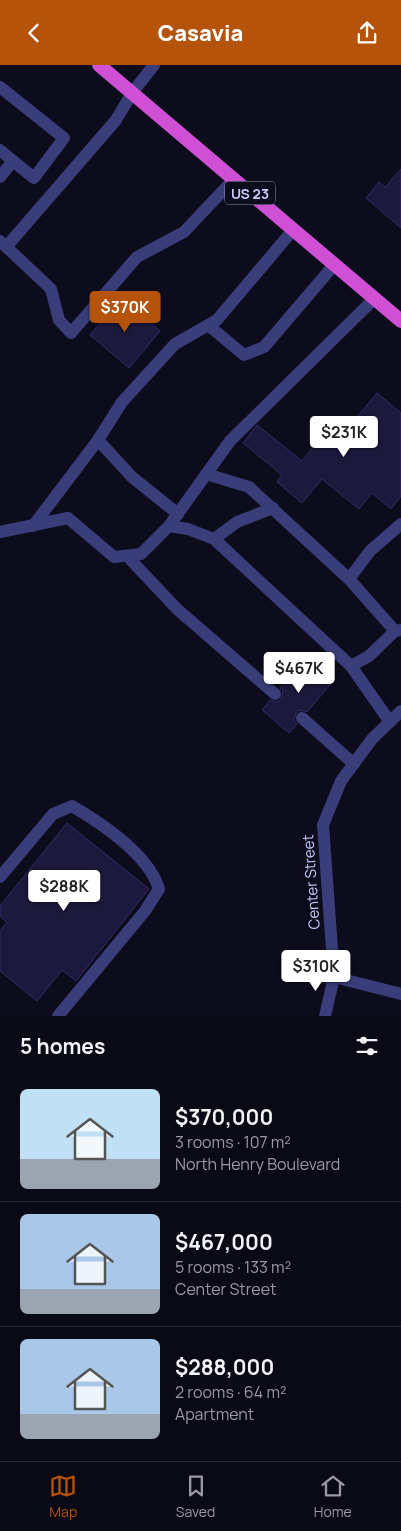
<!DOCTYPE html>
<html lang="en">
<head>
<meta charset="utf-8">
<style>
  :root { --surface:#0a0916; --page:#181723; --text:#f1f3f6; --muted:#999aa1; --line:#2a2a35; --accent:#b45309 }
  body { margin:0; font-family:Manrope,sans-serif; background:var(--page); color:var(--text); height:100vh; display:flex; flex-direction:column; font-size:19px; white-space:nowrap }
  * { box-sizing:border-box; margin:0 }
  p { font-size:16px; color:var(--muted) }
  .icon { flex:none; width:28px; height:28px; fill:none; stroke:currentColor; stroke-width:2; stroke-linecap:round; stroke-linejoin:round }
  .map { position:relative; height:951px; overflow:hidden }
  .sheet { display:flex; flex-direction:column; background:var(--surface); flex:1 }
  .sheet>* { flex:none }
  .price { position:absolute; translate:-50% -42px; padding:0 11px; border-radius:5px; background:#fff; color:#222; font-size:16px; line-height:32px; filter:drop-shadow(0 1px 2px #0008) }
  .price::after { content:''; position:absolute; left:50%; top:30px; width:15px; height:11px; margin-left:-8px; background:inherit; clip-path:polygon(0 0,100% 0,50% 100%) }
  .price.selected { background:var(--accent); color:#fff }
  ul { padding:0; list-style:none }
  li { display:flex; align-items:center; gap:15px; height:125px; padding:0 20px }
  li+li { border-top:1px solid var(--line) }
  li span { display:grid; place-items:center; flex:none; width:140px; height:100px; border-radius:8px; color:#555 }
  li>.icon { margin-inline-start:auto }
  span .icon { width:60px; height:60px; fill:#fffc; stroke-width:1 }
  li b { font-size:21px }
  h2 { display:flex; justify-content:space-between; align-items:center; height:60px; padding:0 20px; font-size:21px }
  header { display:flex; justify-content:space-between; align-items:center; height:65px; padding:0 20px; background:var(--accent); color:#fff; font-size:22px; font-weight:800 }
  .dock { display:flex; justify-content:space-around; align-items:center; height:70px; border-top:1px solid var(--line); background:var(--surface); font-size:14px; color:var(--muted) }
  .dock a { display:grid; justify-items:center; gap:2px }
  .dock .selected { color:var(--accent) }
  .map>svg:first-child { display:block }
  .building { fill:#1c193d; stroke:#312c68 }
  .lines { fill:none; stroke-linecap:round; stroke-linejoin:round }
  .service { stroke:#393e7a; stroke-width:12 }
  .minor { stroke:#393e7a; stroke-width:12 }
  .tertiary { stroke:#393e7a; stroke-width:12 }
  .trunk { stroke:#d050d5; stroke-width:14 }
  .labels { text-anchor:middle; dominant-baseline:central; stroke-width:4.5; stroke-linejoin:round; paint-order:stroke }
  .shield { fill:#0d0c1d; stroke:#9191ba; stroke-width:1 }
  .shield-label { font-size:14px; font-weight:bold; fill:#cacafd }
  .street-label { font-size:15px; fill:#cacafd; stroke:#0d0c1d }
</style>
</head>
<body>
<header><svg class="icon" aria-label="back" viewBox="0 0 24 24"><path d="M15 5l-7 7 7 7"/></svg>Casavia<svg class="icon" aria-label="share" viewBox="0 0 24 24"><path d="M12 15V3M7 8l5-5 5 5M5 13v7h14v-7"/></svg></header>
<div class="map">
<svg width="401" height="951" viewBox="0 0 401 951">
  <rect width="100%" height="100%" fill="#0d0c1d"/>
  <!-- building -->
  <g class="building">
    <polygon points="401,104 401,163 366,133 379,117 385,122"/>
    <polygon points="122,233 160,266 129,303 90,270"/>
    <polygon points="377,328 401,348 401,431 391,444 372,428 359,444 322,414 302,438 277,417 282,410 243,378 257,360 302,396 318,376 324,381 347,353 353,357"/>
    <polygon points="307,591 334,615 307,647 300,645 296,648 294,655 297,659 289,668 262,645 270,635 277,637 281,634 283,627 280,623"/>
    <polygon points="67,758 149,824 76,916 62,905 37,936 0,906 0,866 7,857 0,851 0,841"/>
  </g>
  <g class="lines">
    <!-- service -->
    <g class="service">
      <polyline points="0,22 64,73 34,113 13,96"/>
      <polyline points="0,85 13,96 0,112"/>
      <polyline points="0,176 51,224 59,255 71,268 137,192 184,167 234,114"/>
      <polyline points="7,181 116,55 132,28"/>
      <polyline points="208,260 244,290 264,282 334,200"/>
      <polyline points="98,375 132,412 178,449"/>
      <polyline points="206,409 249,422 349,514 395,566 401,565"/>
      <polyline points="33,461 98,375 122,337 175,279 217,255 293,165"/>
      <polyline points="169,461 188,464 214,474 351,601 390,657"/>
      <polyline points="0,467 68,453 114,492 141,489 169,461 230,376 374,234"/>
      <polyline points="214,474 237,457 273,443"/>
      <polyline points="127,491 177,544 275,629"/>
      <polyline points="349,514 370,486 401,459"/>
      <polyline points="351,601 369,591 395,566"/>
      <polyline points="302,653 354,699"/>
      <path d="M0 812 53 749 72 741C101 758 149 790 159 824L145 846 58 951"/>
    </g>
    <!-- minor -->
    <g class="minor">
      <polyline points="334,912 401,929"/>
      <polyline points="325,951 334,912 323,760 341,716 372,674 401,646"/>
    </g>
    <!-- tertiary -->
    <polyline class="tertiary" points="132,28 154,0"/>
    <!-- trunk -->
    <polyline class="trunk" points="99,0 401,256"/>
  </g>
  <g class="labels">
    <!-- shield labels -->
    <rect class="shield" x="225" y="116.5" width="50" height="23" rx="4"/>
    <g class="shield-label">
      <text x="250" y="128">US 23</text>
    </g>
    <!-- street labels -->
    <g class="street-label">
      <text transform="translate(311 817) rotate(-94)">Center Street</text>
    </g>
  </g>
</svg>
<b class="price selected" style="left:125px;top:268px">$370K</b>
<b class="price" style="left:344px;top:393px">$231K</b>
<b class="price" style="left:299px;top:629px">$467K</b>
<b class="price" style="left:64px;top:847px">$288K</b>
<b class="price" style="left:316px;top:927px">$310K</b>
</div>
<section class="sheet">
<h2>5 homes<svg class="icon" aria-label="filters" viewBox="0 0 24 24"><path d="M4 7h16M4 17h16"/><circle cx="9" cy="7" r="2"/><circle cx="15" cy="17" r="2"/></svg></h2>
<ul>
<li><span style="background:linear-gradient(#bfe0f5 70%,#9aa5b1 0)"><svg class="icon" aria-label="home" viewBox="0 0 24 24"><path d="M3 11l9-7 9 7M6 9v11h12V9"/></svg></span><div><b>$370,000</b><p>3 rooms · 107 m²</p><p>North Henry Boulevard</p></div></li>
<li><span style="background:linear-gradient(#a9c7e8 75%,#9aa5b1 0)"><svg class="icon" aria-label="home" viewBox="0 0 24 24"><path d="M3 11l9-7 9 7M6 9v11h12V9"/></svg></span><div><b>$467,000</b><p>5 rooms · 133 m²</p><p>Center Street</p></div></li>
<li><span style="background:linear-gradient(#a9c7e8 75%,#9aa5b1 0)"><svg class="icon" aria-label="home" viewBox="0 0 24 24"><path d="M3 11l9-7 9 7M6 9v11h12V9"/></svg></span><div><b>$288,000</b><p>2 rooms · 64 m²</p><p>Apartment</p></div></li>
</ul>
</section>
<nav class="dock">
<a class="selected"><svg class="icon" aria-label="map" viewBox="0 0 24 24"><path d="M3 6l6-2 6 2 6-2v14l-6 2-6-2-6 2zM9 4v14M15 6v14"/></svg>Map</a>
<a><svg class="icon" aria-label="saved" viewBox="0 0 24 24"><path d="M7 4h10v16l-5-4-5 4z"/></svg>Saved</a>
<a><svg class="icon" aria-label="home" viewBox="0 0 24 24"><path d="M3 11l9-7 9 7M6 9v11h12V9"/></svg>Home</a>
</nav>
</body>
</html>
